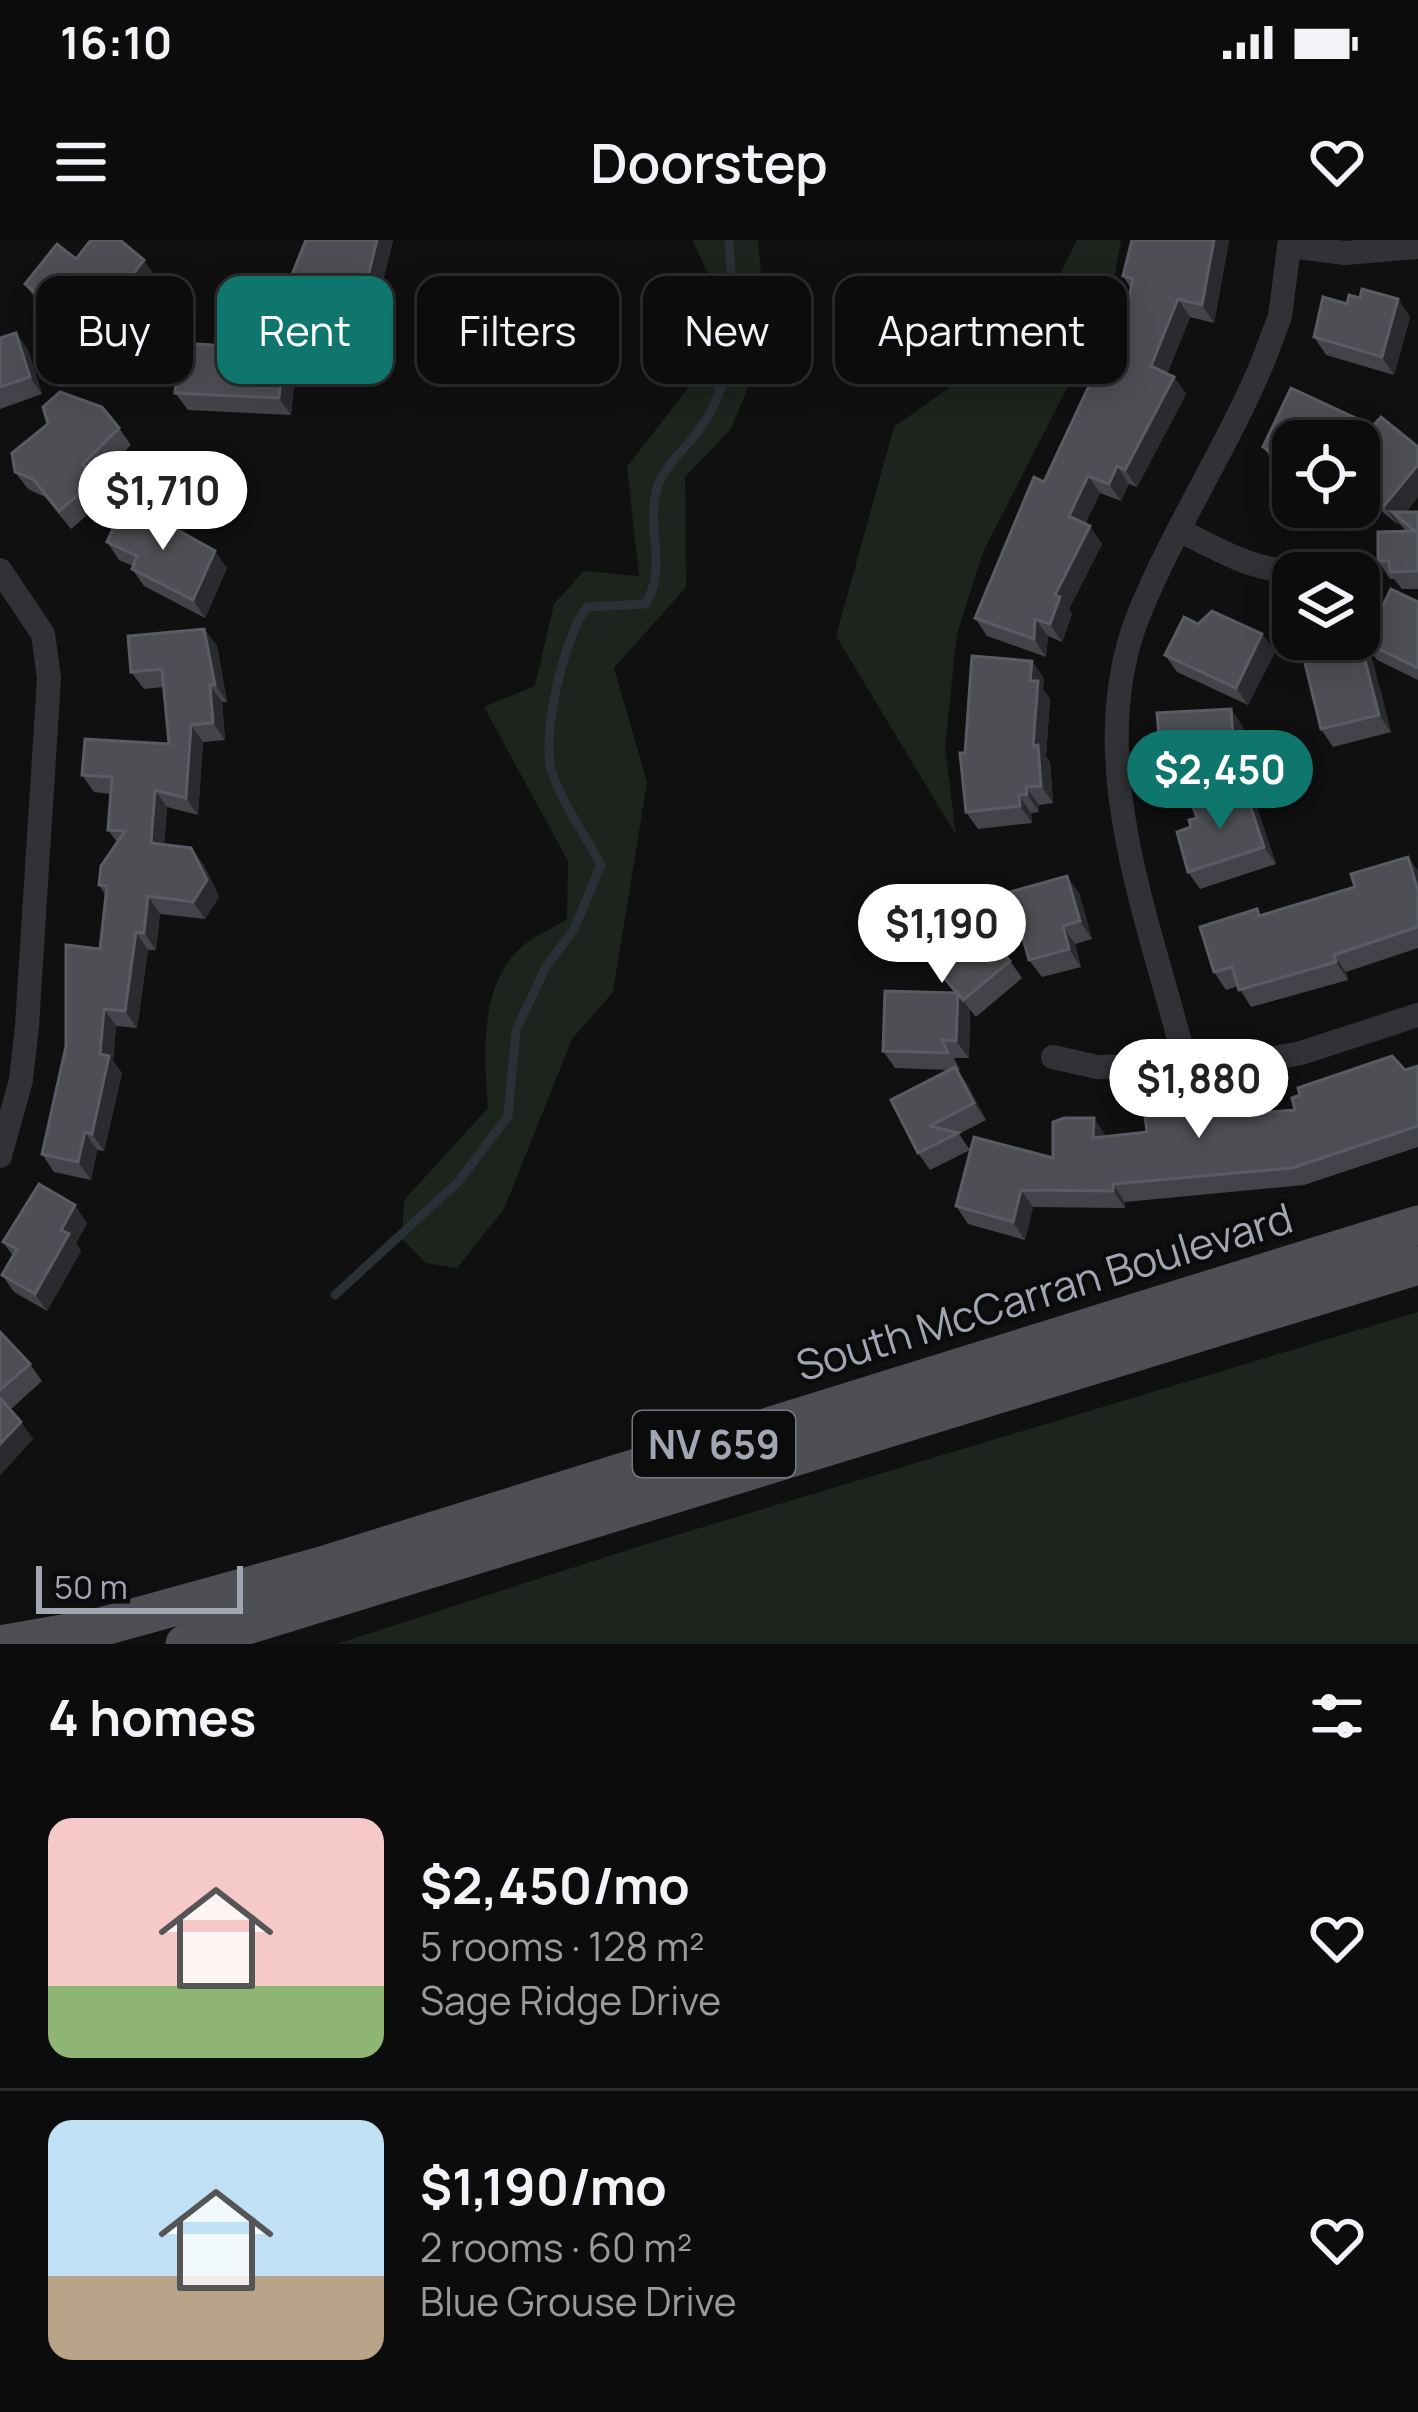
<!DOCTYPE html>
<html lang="en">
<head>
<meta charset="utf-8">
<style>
  :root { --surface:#0c0c0d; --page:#1a1a1b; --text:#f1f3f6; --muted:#9a9b9d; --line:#2c2c2e; --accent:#0f766e }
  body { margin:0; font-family:Manrope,sans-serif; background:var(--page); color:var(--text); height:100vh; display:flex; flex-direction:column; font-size:45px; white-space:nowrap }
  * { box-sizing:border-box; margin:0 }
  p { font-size:39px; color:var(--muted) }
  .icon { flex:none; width:66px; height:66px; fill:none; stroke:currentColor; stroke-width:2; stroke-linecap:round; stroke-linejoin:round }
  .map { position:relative; height:1404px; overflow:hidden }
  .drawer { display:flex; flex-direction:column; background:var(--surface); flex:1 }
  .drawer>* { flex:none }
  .banner { position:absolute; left:36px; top:36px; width:1347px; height:108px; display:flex; gap:24px }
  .tools { position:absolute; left:1272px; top:180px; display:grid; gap:24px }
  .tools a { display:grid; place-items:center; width:108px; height:108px; border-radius:24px; background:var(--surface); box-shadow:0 6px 30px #0003,0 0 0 3px var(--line); font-size:60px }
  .scale { position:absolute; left:36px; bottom:30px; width:207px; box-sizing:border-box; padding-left:12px; border:6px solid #a1a6b2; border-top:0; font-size:33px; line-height:42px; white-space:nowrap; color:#a1a6b2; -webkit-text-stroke:9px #0b0b0c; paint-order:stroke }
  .price { position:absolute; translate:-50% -102px; padding:0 27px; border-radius:42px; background:#fff; color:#222; font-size:39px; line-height:78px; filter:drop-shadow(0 3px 6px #0008) }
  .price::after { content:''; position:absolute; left:50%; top:72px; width:36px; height:27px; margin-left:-18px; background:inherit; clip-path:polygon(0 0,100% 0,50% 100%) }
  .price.selected { background:var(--accent); color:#fff }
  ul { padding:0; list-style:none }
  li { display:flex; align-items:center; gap:36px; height:300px; padding:0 48px }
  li+li { border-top:3px solid var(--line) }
  li span { display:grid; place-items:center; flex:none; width:336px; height:240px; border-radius:24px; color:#555 }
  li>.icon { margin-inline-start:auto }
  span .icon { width:144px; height:144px; fill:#fffc; stroke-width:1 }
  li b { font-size:51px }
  h2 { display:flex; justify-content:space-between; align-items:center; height:144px; padding:0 48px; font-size:51px }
  .chip { padding:0 42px; border-radius:24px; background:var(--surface); box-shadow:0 6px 30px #0003,0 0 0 3px var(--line); font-size:42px; line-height:108px }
  .chip.selected { background:var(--accent); color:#fff }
  .status { display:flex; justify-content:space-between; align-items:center; height:84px; padding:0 60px; background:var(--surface); direction:ltr }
  .status svg { height:33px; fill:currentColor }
  header { display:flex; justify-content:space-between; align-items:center; height:156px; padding:0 48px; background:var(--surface); font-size:54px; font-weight:600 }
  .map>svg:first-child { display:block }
  .green { fill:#1c241d }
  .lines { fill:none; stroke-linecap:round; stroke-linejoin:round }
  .stream { stroke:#293036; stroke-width:9 }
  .street { stroke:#313236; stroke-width:24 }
  .primary { stroke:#4d4f55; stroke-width:39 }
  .wall { fill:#434449 }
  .shaded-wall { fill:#2a2b2e }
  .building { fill:#4d4f54; stroke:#5a5c63; stroke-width:3 }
  .labels { text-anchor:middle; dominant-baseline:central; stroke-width:9; stroke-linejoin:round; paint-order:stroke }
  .shield { fill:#0b0b0c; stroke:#747880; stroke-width:3 }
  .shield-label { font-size:39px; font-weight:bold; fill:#a1a6b2 }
  .street-label { font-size:42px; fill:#a1a6b2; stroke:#0b0b0c }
</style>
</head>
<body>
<div class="status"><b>16:10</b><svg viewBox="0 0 49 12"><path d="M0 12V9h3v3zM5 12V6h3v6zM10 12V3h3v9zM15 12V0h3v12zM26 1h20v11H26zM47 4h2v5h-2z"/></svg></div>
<header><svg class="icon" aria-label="menu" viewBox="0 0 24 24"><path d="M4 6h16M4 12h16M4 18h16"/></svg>Doorstep<svg class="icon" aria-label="heart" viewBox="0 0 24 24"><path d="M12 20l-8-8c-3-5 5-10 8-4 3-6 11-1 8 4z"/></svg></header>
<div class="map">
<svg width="1418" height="1404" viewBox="0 0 1418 1404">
  <rect width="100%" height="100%" fill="#101011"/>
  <!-- green -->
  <g class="green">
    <path d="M692 0H758L767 102 731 189 685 237 686 347 614 428 647 542 613 752 572 799 504 969 457 1028 426 1023 402 999 404 960 488 868C484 814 478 742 525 704 538 694 554 688 567 679L568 621 484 467 535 446 554 364 584 331 639 336 627 227 694 140 715 48Z"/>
    <polygon points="1077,0 1121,0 1110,64 983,312 957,394 945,506 956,595 836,396 894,187 1034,87"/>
    <polygon points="1418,1072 1418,1404 336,1404 640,1306"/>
  </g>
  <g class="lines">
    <!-- stream -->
    <path class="stream" d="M335 1055 459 941 508 876 516 790 546 727 574 689 601 625C585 595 562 563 552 532 540 498 565 393 587 367L645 364C669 328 645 288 657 248 666 222 685 210 700 189 739 135 733 61 729 0"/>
    <!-- street -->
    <g class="street">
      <polyline points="1290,6 1345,13 1418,7"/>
      <path d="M1179 290C1221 311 1259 335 1307 331"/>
      <polyline points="0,330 43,394 49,438 27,786 21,840 0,916"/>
      <polyline points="1053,817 1097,827 1243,824 1301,813 1418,775"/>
      <path d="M1185 822C1150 680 1081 518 1139 374 1175 286 1228 206 1264 119L1280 76 1290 0"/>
    </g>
    <!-- primary -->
    <g class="primary">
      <polyline points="6,1404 97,1388 318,1327 1418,985"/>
      <polyline points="185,1404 1418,1025"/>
    </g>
  </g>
  <!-- wall -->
  <g class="wall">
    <polygon points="393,0 374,78 335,66 332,75 299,65 287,47"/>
    <polygon points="1132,0 1229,0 1214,83 1190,77 1167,134 1174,137 1186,154 1137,247 1129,244 1121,261 1100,253 1085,284 1102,304 1069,369 1072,374 1062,402 1048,396 1046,417 987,396 975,378 1122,90 1131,49 1123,36"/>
    <polygon points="76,19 156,37 98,112 37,61 25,44"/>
    <polygon points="1360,58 1398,59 1410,77 1394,135 1326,115 1314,97 1347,64"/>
    <polygon points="16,93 28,110 42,154 0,169 0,98"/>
    <polygon points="284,109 296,126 291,175 188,170 175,153"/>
    <polygon points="1291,148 1373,186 1381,177 1418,207 1418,257 1406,272 1418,272 1418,349 1402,349 1394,339 1390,339 1378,321 1378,292 1406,291 1398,282 1397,284 1359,252 1359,201 1293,201 1293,241 1282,228 1275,224 1263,207"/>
    <polygon points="119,188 131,205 96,240 108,257 71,289 45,257 28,249 15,232"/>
    <polygon points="107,302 227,328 205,378 144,346 132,329 133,326 119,320"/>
    <polygon points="1418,362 1418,440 1377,420 1365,402"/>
    <polygon points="1198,384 1262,394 1275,412 1248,465 1177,432 1165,415"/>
    <polygon points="204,389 217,406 227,462 222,462 225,500 203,502 198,575 167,567 164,604 204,625 219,657 205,679 160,674 156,710 148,710 137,788 116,786 113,821 122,833 104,911 97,910 91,940 54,932 42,914 100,709 106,656 99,645 117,602 108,590 111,554 94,552 82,535 169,504 163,447 144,449 131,432"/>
    <polygon points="1361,405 1373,422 1391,492 1333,507 1321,489"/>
    <polygon points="1044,438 1043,449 1050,459 1046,516 1050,522 1053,563 1039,565 1039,572 1031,573 1032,583 978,589 966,572 965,513"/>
    <polygon points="1231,469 1243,487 1247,546 1190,549 1169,521 1165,504 1159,495"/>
    <polygon points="1245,550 1257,568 1276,624 1200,649 1188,632 1191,587 1197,578"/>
    <polygon points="1408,617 1418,631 1418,708 1346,732 1348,740 1251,767 1238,746 1226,750 1214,732 1262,675 1355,647"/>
    <polygon points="1079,653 1092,699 1075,704 1081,727 1042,737 1029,720"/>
    <polygon points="916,705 1010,721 1022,738 976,777 970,770 969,818 954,818 960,830 957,830 967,844 986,880 959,894 970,910 930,930 918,913 950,830 895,828 883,811 955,753"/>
    <polygon points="1418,826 1418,907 1304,945 1125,962 1125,968 1033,967 1025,1000 968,984 956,966 1053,918 1106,896 1147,892 1186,867 1190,873 1250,874 1295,870"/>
    <polygon points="87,983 76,1003 81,1011 47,1071 14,1052 2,1035 13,1016 3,1002"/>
    <polygon points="0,1092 30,1124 42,1141 10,1170 33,1199 0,1235"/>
  </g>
  <!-- shaded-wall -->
  <g class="shaded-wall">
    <polygon points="377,0 393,0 374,78 362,61"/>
    <polygon points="1214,0 1229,0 1214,83 1202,65"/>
    <polygon points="144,20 156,37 98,112 86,94"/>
    <polygon points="323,49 335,66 332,75 320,58"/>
    <polygon points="1178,59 1190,77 1163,143 1151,126"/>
    <polygon points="1398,59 1410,77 1394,135 1382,117"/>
    <polygon points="16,93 28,110 42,154 30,137"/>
    <polygon points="284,109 296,126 291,175 279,158"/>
    <polygon points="1174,137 1186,154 1137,247 1125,230"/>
    <polygon points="1418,225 1418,257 1400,279 1392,272 1398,282 1397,284 1384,266"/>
    <polygon points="1117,226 1129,244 1121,261 1109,244"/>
    <polygon points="1088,236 1100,253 1081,293 1069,276"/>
    <polygon points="1090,286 1102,304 1069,369 1072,374 1062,402 1050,384 1055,355"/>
    <polygon points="215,311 227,328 205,378 193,360"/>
    <polygon points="1035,379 1048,396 1046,417 1034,399"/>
    <polygon points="204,389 217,406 227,462 215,445"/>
    <polygon points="1262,394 1275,412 1248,465 1236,448"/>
    <polygon points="1361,405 1373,422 1391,492 1379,475"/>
    <polygon points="1032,421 1044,438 1043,449 1050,459 1046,516 1050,522 1053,563 1041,546 1033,506 1030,441"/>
    <polygon points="210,445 222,462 225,500 213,483"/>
    <polygon points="1231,469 1243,487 1247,546 1235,529"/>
    <polygon points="191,485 203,502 198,575 186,558"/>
    <polygon points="1026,547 1039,565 1039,572 1027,554"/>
    <polygon points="155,550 167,567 163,620 151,603"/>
    <polygon points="1245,550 1257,568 1276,624 1264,607"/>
    <polygon points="1019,555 1031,573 1032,583 1020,566"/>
    <polygon points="191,608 204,625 219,657 205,679 193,662"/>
    <polygon points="1408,617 1418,631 1418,651"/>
    <polygon points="1067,636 1079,653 1092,699 1080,681"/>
    <polygon points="148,656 160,674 156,710 144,693"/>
    <polygon points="1063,686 1075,704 1081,727 1069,709"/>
    <polygon points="136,692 148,710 137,788 125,771"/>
    <polygon points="1334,715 1346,732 1348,740 1336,722"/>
    <polygon points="958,753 970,770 969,818 956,801"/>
    <polygon points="104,769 116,786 113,821 122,833 104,911 92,894"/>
    <polygon points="955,827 967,844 986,880 974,863"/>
    <polygon points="1094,878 1106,896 1106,916 1093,898"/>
    <polygon points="85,892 97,910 91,940 78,922"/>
    <polygon points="1113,944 1125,962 1125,968 1113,951"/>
    <polygon points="1021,950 1033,967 1025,1000 1013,982"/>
    <polygon points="75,965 87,983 76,1003 81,1011 47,1071 35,1054 61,990"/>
    <polygon points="21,1182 33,1199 0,1235 0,1204"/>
  </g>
  <!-- building -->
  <g class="building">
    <polygon points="91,0 120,0 144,20 86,94 25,44 57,4 76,19"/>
    <polygon points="306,0 377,0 362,61 323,49 320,58 287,47"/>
    <polygon points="1132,0 1214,0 1202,65 1178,59 1151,126 1174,137 1125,230 1117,226 1109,244 1088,236 1069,276 1090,286 1055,355 1060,357 1050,384 1035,379 1034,399 975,378 1034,237 1044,242 1116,88 1122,90 1133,39 1123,36"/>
    <polygon points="1362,49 1398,59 1382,117 1314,97 1323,57 1347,64 1349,55 1360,58"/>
    <polygon points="16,93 30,137 0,147 0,98"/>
    <polygon points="179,103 284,109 279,158 175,153"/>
    <polygon points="1291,148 1373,186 1381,177 1418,207 1418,225 1384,266 1359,245 1359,201 1293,201 1293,230 1278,223 1280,217 1263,207"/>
    <polygon points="60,152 102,167 119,188 83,224 96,240 59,271 33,239 15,232 12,213 48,184 43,167"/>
    <polygon points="121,270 155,285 158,279 215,311 193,360 132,329 137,316 107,302"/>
    <polygon points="1392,272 1418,272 1418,331 1390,332 1389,321 1378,321 1378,292 1415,291"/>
    <polygon points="1391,349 1418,362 1418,428 1365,402"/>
    <polygon points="1212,371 1262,394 1236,448 1165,415 1184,377 1198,384"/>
    <polygon points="204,389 215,445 210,445 213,483 191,485 186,558 155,550 151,603 191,608 207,640 193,662 148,656 144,693 136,692 125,771 104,769 100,814 109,816 92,894 85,892 78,922 42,914 66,806 66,705 100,709 107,646 99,645 101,626 125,591 108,590 112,537 82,535 85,499 169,504 162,429 131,432 128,396"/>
    <polygon points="1361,405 1379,475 1321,489 1304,419"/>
    <polygon points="972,416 1032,421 1030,441 1038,441 1033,506 1038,505 1041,546 1026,547 1027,554 1019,555 1020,566 966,572 960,513 965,513"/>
    <polygon points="1231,469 1235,529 1177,532 1177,521 1169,521 1166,513 1165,495 1159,495 1157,473"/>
    <polygon points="1245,550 1264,607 1188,632 1177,592 1191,587 1189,580 1197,578 1193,567"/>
    <polygon points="1408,617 1418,651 1418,687 1334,715 1336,722 1239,750 1232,727 1214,732 1200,687 1257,669 1259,676 1355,647 1351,634"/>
    <polygon points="1067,636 1080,681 1063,686 1069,709 1029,720 1010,652"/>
    <polygon points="961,665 1010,721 963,760 958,753 956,801 942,800 948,813 883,811 885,751 957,753 916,705"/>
    <polygon points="1392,816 1405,830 1418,826 1418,886 1292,928 1113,944 1113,951 1021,950 1013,982 956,966 974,897 1053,918 1053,882 1064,878 1094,878 1093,898 1147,892 1144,868 1173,865 1186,867 1186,873 1245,866 1245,874 1295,870 1292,858 1300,855 1298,848"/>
    <polygon points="955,827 974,863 930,886 958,893 918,913 891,860"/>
    <polygon points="39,944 75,965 61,990 69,994 35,1054 2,1035 17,1009 3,1002"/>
    <polygon points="0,1092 30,1124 0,1150"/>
    <polygon points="0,1158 21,1182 0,1204"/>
  </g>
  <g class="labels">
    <!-- shield labels -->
    <rect class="shield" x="633" y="1171" width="162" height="66" rx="9"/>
    <g class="shield-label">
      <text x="714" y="1204">NV 659</text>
    </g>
    <!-- street labels -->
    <g class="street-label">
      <text transform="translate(1044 1051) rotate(-17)">South McCarran Boulevard</text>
    </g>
  </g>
</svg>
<div class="tools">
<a><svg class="icon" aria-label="locate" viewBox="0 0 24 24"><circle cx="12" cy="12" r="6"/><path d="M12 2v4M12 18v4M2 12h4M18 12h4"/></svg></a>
<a><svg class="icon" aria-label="layers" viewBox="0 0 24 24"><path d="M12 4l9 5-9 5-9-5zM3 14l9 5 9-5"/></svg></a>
</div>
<div class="scale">50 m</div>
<b class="price" style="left:163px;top:313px">$1,710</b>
<b class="price selected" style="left:1220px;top:592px">$2,450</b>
<b class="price" style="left:942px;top:746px">$1,190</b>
<b class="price" style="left:1199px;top:901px">$1,880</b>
<div class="banner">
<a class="chip">Buy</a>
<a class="chip selected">Rent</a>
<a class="chip">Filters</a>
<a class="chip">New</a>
<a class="chip">Apartment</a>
</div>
</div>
<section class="drawer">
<h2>4 homes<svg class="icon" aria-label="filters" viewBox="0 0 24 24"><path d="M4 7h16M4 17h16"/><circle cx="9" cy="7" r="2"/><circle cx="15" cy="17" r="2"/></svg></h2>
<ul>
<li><span style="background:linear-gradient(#f6c9c9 70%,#8fb573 0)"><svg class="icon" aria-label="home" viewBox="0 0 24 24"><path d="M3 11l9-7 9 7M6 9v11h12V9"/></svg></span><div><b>$2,450/mo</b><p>5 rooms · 128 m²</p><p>Sage Ridge Drive</p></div><svg class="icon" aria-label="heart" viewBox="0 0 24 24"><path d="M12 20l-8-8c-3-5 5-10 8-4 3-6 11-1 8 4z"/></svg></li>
<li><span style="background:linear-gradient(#bfe0f5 65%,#b9a48a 0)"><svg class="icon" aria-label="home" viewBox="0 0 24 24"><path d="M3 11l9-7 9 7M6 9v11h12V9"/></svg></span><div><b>$1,190/mo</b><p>2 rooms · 60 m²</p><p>Blue Grouse Drive</p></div><svg class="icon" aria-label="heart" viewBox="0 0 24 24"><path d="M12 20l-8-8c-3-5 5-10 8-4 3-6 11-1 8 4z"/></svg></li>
</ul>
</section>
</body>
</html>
